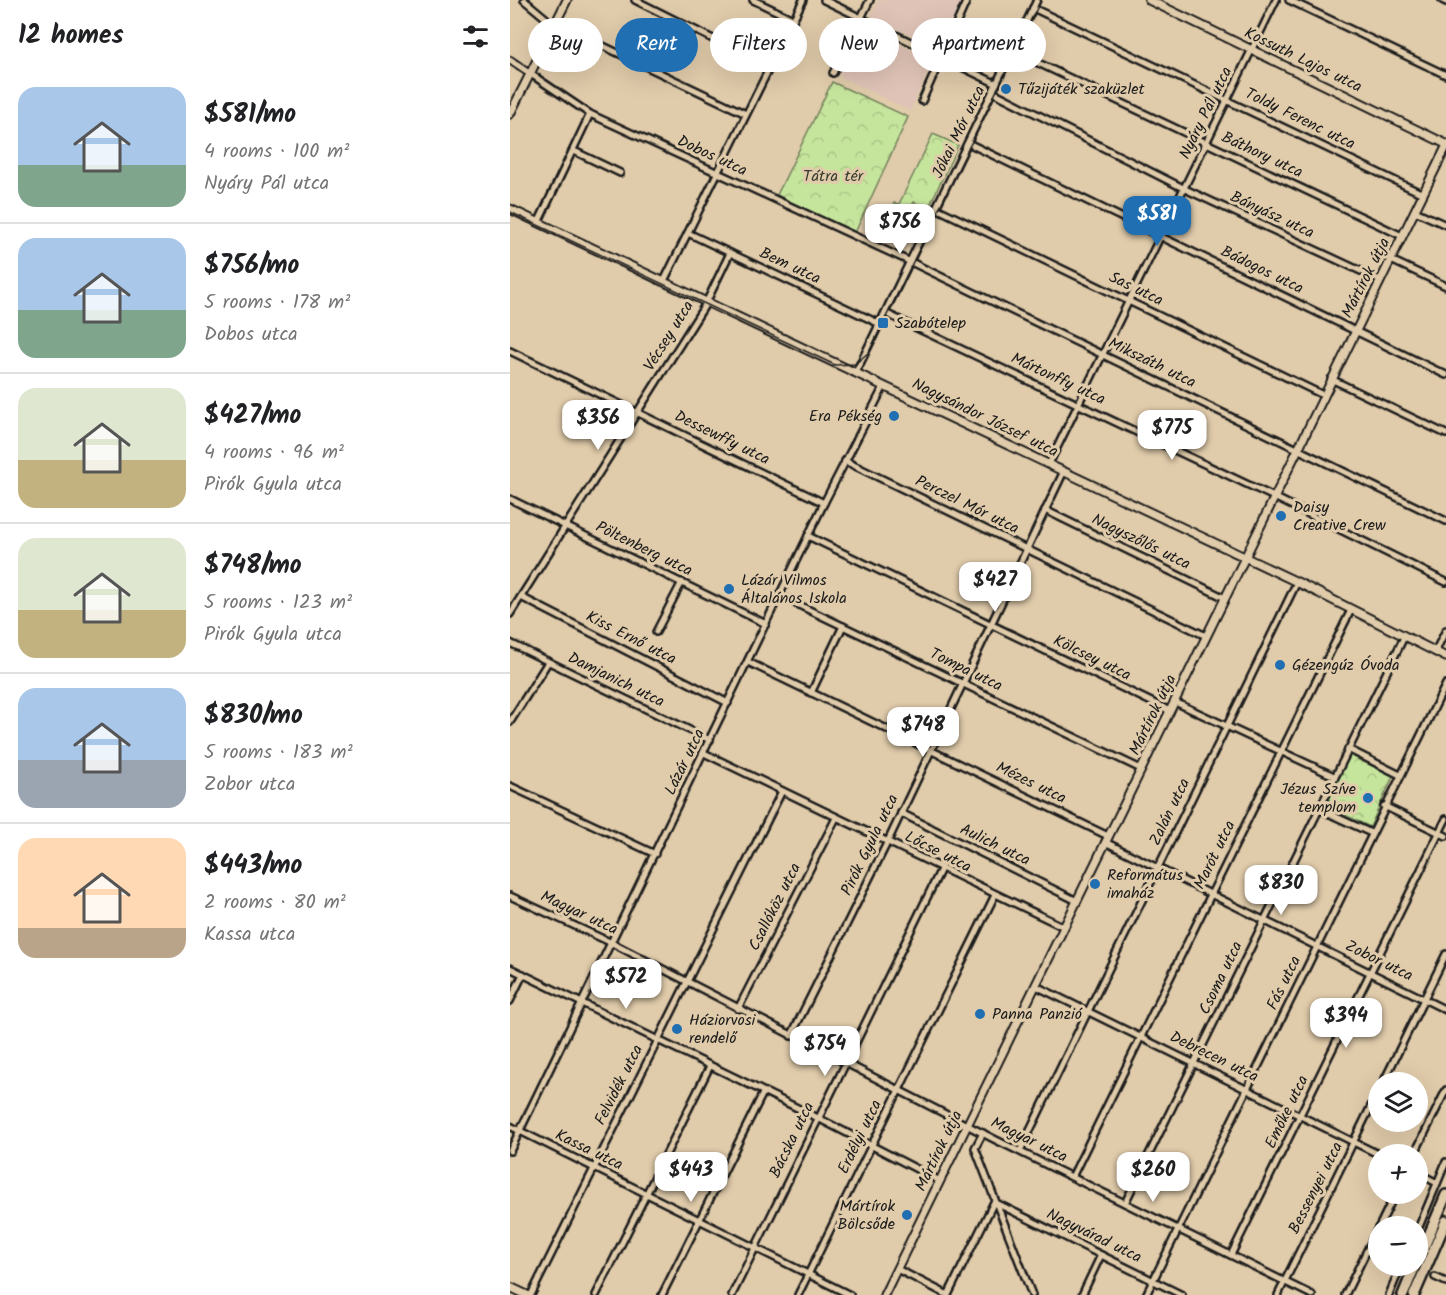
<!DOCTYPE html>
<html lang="en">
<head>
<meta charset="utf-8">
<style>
  :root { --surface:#fff; --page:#f6f6f6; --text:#202124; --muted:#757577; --line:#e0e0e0; --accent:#1f6fb2 }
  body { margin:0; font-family:Kalam,sans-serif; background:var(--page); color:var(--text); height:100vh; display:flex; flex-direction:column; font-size:22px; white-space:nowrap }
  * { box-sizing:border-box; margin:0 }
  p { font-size:20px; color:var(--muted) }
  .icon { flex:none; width:33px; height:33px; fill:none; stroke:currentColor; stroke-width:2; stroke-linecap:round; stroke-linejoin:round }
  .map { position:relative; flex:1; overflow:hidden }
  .sheet { display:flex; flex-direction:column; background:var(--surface); width:510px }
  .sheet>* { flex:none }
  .guide { position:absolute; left:18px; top:18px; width:570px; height:54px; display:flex; gap:12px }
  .buttons { position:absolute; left:858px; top:1072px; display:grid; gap:12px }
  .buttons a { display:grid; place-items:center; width:60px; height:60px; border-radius:50%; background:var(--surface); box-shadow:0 6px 24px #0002; font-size:30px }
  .price { position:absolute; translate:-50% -51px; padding:0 14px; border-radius:12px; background:#fff; color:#222; font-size:20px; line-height:39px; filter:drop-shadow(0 2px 3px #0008) }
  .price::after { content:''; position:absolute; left:50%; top:36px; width:18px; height:14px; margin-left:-9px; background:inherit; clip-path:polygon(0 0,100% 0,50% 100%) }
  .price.on { background:var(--accent); color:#fff }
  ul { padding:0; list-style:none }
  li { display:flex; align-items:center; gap:18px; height:150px; padding:0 18px }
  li+li { border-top:2px solid var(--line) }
  li span { display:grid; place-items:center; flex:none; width:168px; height:120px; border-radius:18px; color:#555 }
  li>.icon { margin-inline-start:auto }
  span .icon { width:72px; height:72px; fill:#fffc; stroke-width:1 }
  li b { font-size:26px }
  h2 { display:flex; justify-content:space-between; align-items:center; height:72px; padding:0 18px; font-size:26px }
  .pill { padding:0 21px; border-radius:27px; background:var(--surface); box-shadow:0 6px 24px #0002; font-size:21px; line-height:54px }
  .pill.on { background:var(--accent); color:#fff }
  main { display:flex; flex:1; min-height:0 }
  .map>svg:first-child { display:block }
  .built { fill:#dfc3b6 }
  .park { fill:url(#park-crowns); stroke:#71805c; stroke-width:1.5 }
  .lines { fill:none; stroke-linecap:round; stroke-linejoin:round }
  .minor-casing { stroke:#1c1c1c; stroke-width:10 }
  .tertiary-casing { stroke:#1c1c1c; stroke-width:11 }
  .primary-casing { stroke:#1c1c1c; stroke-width:14 }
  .minor { stroke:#e0cbaa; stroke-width:5 }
  .tertiary { stroke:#e0cbaa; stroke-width:7 }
  .primary { stroke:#e0cbaa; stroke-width:9 }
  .tram { stroke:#1c1c1c; stroke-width:1.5 }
  .poi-dot { fill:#1f6fb2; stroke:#e0cbaa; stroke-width:2 }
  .labels { text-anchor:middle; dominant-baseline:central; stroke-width:6; stroke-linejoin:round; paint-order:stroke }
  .street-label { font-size:16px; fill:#1c1c1c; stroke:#e0cbaa }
  .poi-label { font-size:16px; fill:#1c1c1c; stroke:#e0cbaa; text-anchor:start }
  .park-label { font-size:16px; fill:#363a2f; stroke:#e0cbaa }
</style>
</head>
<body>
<main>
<section class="sheet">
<h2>12 homes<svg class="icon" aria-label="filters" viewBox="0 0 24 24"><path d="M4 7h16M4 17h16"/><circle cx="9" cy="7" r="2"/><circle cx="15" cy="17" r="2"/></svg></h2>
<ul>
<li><span style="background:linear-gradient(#a9c7e8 65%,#7fa58c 0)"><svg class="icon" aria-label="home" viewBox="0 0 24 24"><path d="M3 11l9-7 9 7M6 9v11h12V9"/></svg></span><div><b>$581/mo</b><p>4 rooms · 100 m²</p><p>Nyáry Pál utca</p></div></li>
<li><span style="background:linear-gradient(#a9c7e8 60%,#7fa58c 0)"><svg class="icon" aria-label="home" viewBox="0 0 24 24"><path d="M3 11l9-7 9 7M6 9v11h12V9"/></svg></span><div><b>$756/mo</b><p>5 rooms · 178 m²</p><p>Dobos utca</p></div></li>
<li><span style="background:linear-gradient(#dfe7d0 60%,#c2b280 0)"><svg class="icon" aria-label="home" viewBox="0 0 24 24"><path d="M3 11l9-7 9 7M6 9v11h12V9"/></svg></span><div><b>$427/mo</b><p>4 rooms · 96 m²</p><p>Pirók Gyula utca</p></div></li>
<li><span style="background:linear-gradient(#dfe7d0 60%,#c2b280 0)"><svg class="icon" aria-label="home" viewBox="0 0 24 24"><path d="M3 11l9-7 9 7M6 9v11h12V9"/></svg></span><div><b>$748/mo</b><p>5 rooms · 123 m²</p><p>Pirók Gyula utca</p></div></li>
<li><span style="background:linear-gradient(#a9c7e8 60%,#9aa5b1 0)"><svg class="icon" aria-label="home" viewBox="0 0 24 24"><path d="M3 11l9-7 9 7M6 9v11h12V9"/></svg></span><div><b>$830/mo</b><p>5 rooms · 183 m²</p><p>Zobor utca</p></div></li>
<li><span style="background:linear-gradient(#ffd9b3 75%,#b9a48a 0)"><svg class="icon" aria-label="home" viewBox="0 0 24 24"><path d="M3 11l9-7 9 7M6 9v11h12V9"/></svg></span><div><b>$443/mo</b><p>2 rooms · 80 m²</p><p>Kassa utca</p></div></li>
</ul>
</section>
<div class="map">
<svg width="936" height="1295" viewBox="0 0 936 1295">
  <defs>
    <pattern id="park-crowns" width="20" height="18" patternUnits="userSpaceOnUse" patternTransform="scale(1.5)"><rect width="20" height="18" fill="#c6e59c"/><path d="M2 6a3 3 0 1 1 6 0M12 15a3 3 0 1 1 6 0" fill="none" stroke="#aac486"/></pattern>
  </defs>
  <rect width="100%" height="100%" fill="#e0cbaa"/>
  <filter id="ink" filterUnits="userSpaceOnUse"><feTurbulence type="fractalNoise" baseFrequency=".0167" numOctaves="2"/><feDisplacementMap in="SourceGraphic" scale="12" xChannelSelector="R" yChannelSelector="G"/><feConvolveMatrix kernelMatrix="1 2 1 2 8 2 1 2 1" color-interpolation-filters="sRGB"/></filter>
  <g filter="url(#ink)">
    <!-- built -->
    <g class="built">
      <polygon points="368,0 453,0 429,49 361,16"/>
      <polygon points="353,28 423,60 400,111 329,76"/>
    </g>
    <!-- park -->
    <g class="park">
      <polygon points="322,82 398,117 344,235 267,195"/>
      <polygon points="423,134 448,145 418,209 404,202 389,235 373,227 384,203 389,204"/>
      <polygon points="840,755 883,776 860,827 816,806"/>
    </g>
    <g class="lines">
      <defs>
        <g id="minor">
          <polyline points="14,0 44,25 49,25 236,114"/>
          <polyline points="125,0 259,67"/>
          <polyline points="243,0 283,19"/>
          <polyline points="314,0 487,84"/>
          <polyline points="779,0 936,75"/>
          <polyline points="932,0 936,2"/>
          <polyline points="523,8 913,194"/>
          <polyline points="503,51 892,236"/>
          <polyline points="0,60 80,114 403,263 936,521"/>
          <polyline points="323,73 360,0"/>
          <polyline points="483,92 675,189 870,280"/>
          <polyline points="412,101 457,0"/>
          <polyline points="458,143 936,375"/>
          <polyline points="64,151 110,173"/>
          <polyline points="426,208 813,395"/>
          <polyline points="905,211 936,225"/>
          <polyline points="29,221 80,114"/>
          <polyline points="178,233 370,324"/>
          <polyline points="881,260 936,286"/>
          <polyline points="154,281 293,0"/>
          <polyline points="375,313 764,497 936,582"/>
          <polyline points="0,351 314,503"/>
          <polyline points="346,372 527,0"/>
          <polyline points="821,379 936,434"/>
          <polyline points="335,461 696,636"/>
          <polyline points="539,464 766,0"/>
          <polyline points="0,499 256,624"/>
          <polyline points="535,510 715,598"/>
          <polyline points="298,536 660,711"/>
          <polyline points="270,596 631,769"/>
          <polyline points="11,597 218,703"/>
          <polyline points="0,614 195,305 220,253"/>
          <polyline points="146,632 172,582"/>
          <polyline points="0,643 200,740"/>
          <polyline points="925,652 936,630"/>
          <polyline points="238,662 598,836"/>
          <polyline points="301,693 333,626"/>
          <polyline points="665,702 824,776"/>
          <polyline points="0,722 38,662"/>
          <polyline points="838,749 890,775"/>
          <polyline points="194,753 554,927"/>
          <polyline points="0,786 145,854"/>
          <polyline points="874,806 936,836"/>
          <polyline points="809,809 861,833"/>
          <polyline points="391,813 567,901"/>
          <polyline points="595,842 936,1010"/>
          <polyline points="0,896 102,943 484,1139 802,1295"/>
          <polyline points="0,968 308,1118 430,1181"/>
          <polyline points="526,986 870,1155"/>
          <polyline points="0,1001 13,974"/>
          <polyline points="228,1009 326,818"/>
          <polyline points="281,1036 378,841 554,471"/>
          <polyline points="873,1083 936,954"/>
          <polyline points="0,1126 340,1295"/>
          <polyline points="473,1133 465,1148 522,1295"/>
          <polyline points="0,1151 314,503 374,386"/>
          <polyline points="510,1151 787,582"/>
          <polyline points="904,1155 936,1090"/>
          <polyline points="908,1173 927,1183"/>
          <polyline points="562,1177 841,610"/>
          <polyline points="615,1203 894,637"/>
          <polyline points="869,1227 885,1194"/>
          <polyline points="908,1229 936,1162"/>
          <polyline points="721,1255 936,819"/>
          <polyline points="387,1269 438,1295"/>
          <polyline points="925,1277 936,1282"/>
          <polyline points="21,1295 272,791"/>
          <polyline points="86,1295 200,1066"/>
          <polyline points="152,1295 253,1093"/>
          <polyline points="222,1295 431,869"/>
          <polyline points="288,1295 485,895"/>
          <polyline points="438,1295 484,1202 672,1295"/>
          <polyline points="572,1295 591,1255"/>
          <polyline points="636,1295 936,684"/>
          <polyline points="768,1295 868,1092"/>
          <polyline points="835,1295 868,1228"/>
          <polyline points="879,1295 891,1266"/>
        </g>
        <g id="tertiary">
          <polyline points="639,0 936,144"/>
          <polyline points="0,114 57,0"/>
          <polyline points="0,209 787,582 936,657"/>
          <polyline points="0,1287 17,1295"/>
          <polyline points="374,1295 936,147"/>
        </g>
        <g id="primary">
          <polyline points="908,1261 936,1195"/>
          <polyline points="893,1295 905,1266"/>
          <polyline points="904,1295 936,1221"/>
        </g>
      </defs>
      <!-- minor casing -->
      <use href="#minor" class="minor-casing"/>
      <!-- tertiary casing -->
      <use href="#tertiary" class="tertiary-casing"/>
      <!-- primary casing -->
      <use href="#primary" class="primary-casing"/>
      <!-- minor -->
      <use href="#minor" class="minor"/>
      <!-- tertiary -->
      <use href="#tertiary" class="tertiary"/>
      <!-- primary -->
      <use href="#primary" class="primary"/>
      <!-- tram -->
      <polyline class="tram" points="0,212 325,365 345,364 359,352 531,0"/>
    </g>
  </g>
  <!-- markers -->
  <g class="poi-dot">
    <circle cx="496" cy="89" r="6"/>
    <rect x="367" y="317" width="12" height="12" rx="3"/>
    <circle cx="384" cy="416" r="6"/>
    <circle cx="771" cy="516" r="6"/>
    <circle cx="219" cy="589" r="6"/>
    <circle cx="770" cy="665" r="6"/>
    <circle cx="858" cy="798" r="6"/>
    <circle cx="585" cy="884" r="6"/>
    <circle cx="470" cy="1014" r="6"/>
    <circle cx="167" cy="1029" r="6"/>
    <circle cx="397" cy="1215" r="6"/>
  </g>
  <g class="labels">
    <!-- street labels -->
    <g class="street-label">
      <text transform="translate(793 60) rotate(26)">Kossuth Lajos utca</text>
      <text transform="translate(696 113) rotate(-64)">Nyáry Pál utca</text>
      <text transform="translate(790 119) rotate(26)">Toldy Ferenc utca</text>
      <text transform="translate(449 132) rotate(-64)">Jókai Mór utca</text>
      <text transform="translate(752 155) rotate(25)">Báthory utca</text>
      <text transform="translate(202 156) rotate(25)">Dobos utca</text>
      <text transform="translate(762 215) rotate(25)">Bányász utca</text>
      <text transform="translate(280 266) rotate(25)">Bem utca</text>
      <text transform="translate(752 270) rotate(26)">Bádogos utca</text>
      <text transform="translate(856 278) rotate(-63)">Mártírok útja</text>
      <text transform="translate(626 289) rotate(26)">Sas utca</text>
      <text transform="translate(159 336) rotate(-58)">Vécsey utca</text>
      <text transform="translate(642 363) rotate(26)">Mikszáth utca</text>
      <text transform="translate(548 379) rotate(25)">Mártonffy utca</text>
      <text transform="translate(475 418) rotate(26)">Nagysándor József utca</text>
      <text transform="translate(212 438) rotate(26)">Dessewffy utca</text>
      <text transform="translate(457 505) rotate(26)">Perczel Mór utca</text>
      <text transform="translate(631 542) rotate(26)">Nagyszőlős utca</text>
      <text transform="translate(134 549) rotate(26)">Pöltenberg utca</text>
      <text transform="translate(121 638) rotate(27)">Kiss Ernő utca</text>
      <text transform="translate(582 658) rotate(26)">Kölcsey utca</text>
      <text transform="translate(456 670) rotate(26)">Tompa utca</text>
      <text transform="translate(106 680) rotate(26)">Damjanich utca</text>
      <text transform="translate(643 715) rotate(-64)">Mártírok útja</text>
      <text transform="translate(175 762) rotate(-64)">Lázár utca</text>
      <text transform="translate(521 783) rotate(26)">Mézes utca</text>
      <text transform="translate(660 812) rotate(-64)">Zalán utca</text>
      <text transform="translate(360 845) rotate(-64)">Pirók Gyula utca</text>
      <text transform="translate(485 845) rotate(26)">Aulich utca</text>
      <text transform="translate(428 852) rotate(27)">Lőcse utca</text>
      <text transform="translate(705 855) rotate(-64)">Marót utca</text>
      <text transform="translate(265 907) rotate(-63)">Csallóköz utca</text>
      <text transform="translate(69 913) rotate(25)">Magyar utca</text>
      <text transform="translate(869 961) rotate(26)">Zobor utca</text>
      <text transform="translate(711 978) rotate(-64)">Csoma utca</text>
      <text transform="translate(774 983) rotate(-64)">Fás utca</text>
      <text transform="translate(704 1057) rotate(26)">Debrecen utca</text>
      <text transform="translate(109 1085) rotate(-63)">Felvidék utca</text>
      <text transform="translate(777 1112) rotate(-64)">Emőke utca</text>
      <text transform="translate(350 1137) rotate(-64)">Erdélyi utca</text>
      <text transform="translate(282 1140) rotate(-64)">Bácska utca</text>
      <text transform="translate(519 1140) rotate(26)">Magyar utca</text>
      <text transform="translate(79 1150) rotate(26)">Kassa utca</text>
      <text transform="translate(429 1151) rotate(-64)">Mártírok útja</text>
      <text transform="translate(806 1188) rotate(-63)">Bessenyei utca</text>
      <text transform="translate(584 1236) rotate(26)">Nagyvárad utca</text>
    </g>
    <!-- poi labels -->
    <g class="poi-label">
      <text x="508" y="89">Tűzijáték szaküzlet</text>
      <text x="385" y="323">Szabótelep</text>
      <text x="372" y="416" text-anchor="end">Era Pékség</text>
      <text x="783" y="507">Daisy<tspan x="783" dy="18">Creative Crew</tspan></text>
      <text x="231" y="580">Lázár Vilmos<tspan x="231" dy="18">Általános Iskola</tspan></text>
      <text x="782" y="665">Gézengúz Óvoda</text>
      <text x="846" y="789" text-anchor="end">Jézus Szíve<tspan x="846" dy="18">templom</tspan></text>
      <text x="597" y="875">Református<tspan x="597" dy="18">imaház</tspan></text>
      <text x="482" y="1014">Panna Panzió</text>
      <text x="179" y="1020">Háziorvosi<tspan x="179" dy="18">rendelő</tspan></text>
      <text x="385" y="1206" text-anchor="end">Mártírok<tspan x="385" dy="18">Bölcsőde</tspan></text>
    </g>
    <!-- park labels -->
    <g class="park-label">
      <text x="323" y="176">Tátra tér</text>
    </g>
  </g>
</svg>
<div class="buttons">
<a><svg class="icon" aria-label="layers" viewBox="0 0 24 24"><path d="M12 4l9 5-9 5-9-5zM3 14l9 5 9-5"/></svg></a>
<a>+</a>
<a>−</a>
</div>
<b class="price on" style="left:647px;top:247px">$581</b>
<b class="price" style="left:390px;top:255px">$756</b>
<b class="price" style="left:88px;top:451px">$356</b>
<b class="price" style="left:662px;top:461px">$775</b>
<b class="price" style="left:485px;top:613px">$427</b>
<b class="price" style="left:413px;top:758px">$748</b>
<b class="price" style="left:771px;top:916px">$830</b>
<b class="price" style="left:116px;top:1010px">$572</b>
<b class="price" style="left:836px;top:1049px">$394</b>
<b class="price" style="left:315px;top:1077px">$754</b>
<b class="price" style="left:181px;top:1203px">$443</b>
<b class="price" style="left:643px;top:1203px">$260</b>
<div class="guide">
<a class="pill">Buy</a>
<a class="pill on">Rent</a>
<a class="pill">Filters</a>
<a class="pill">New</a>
<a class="pill">Apartment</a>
</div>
</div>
</main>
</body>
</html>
